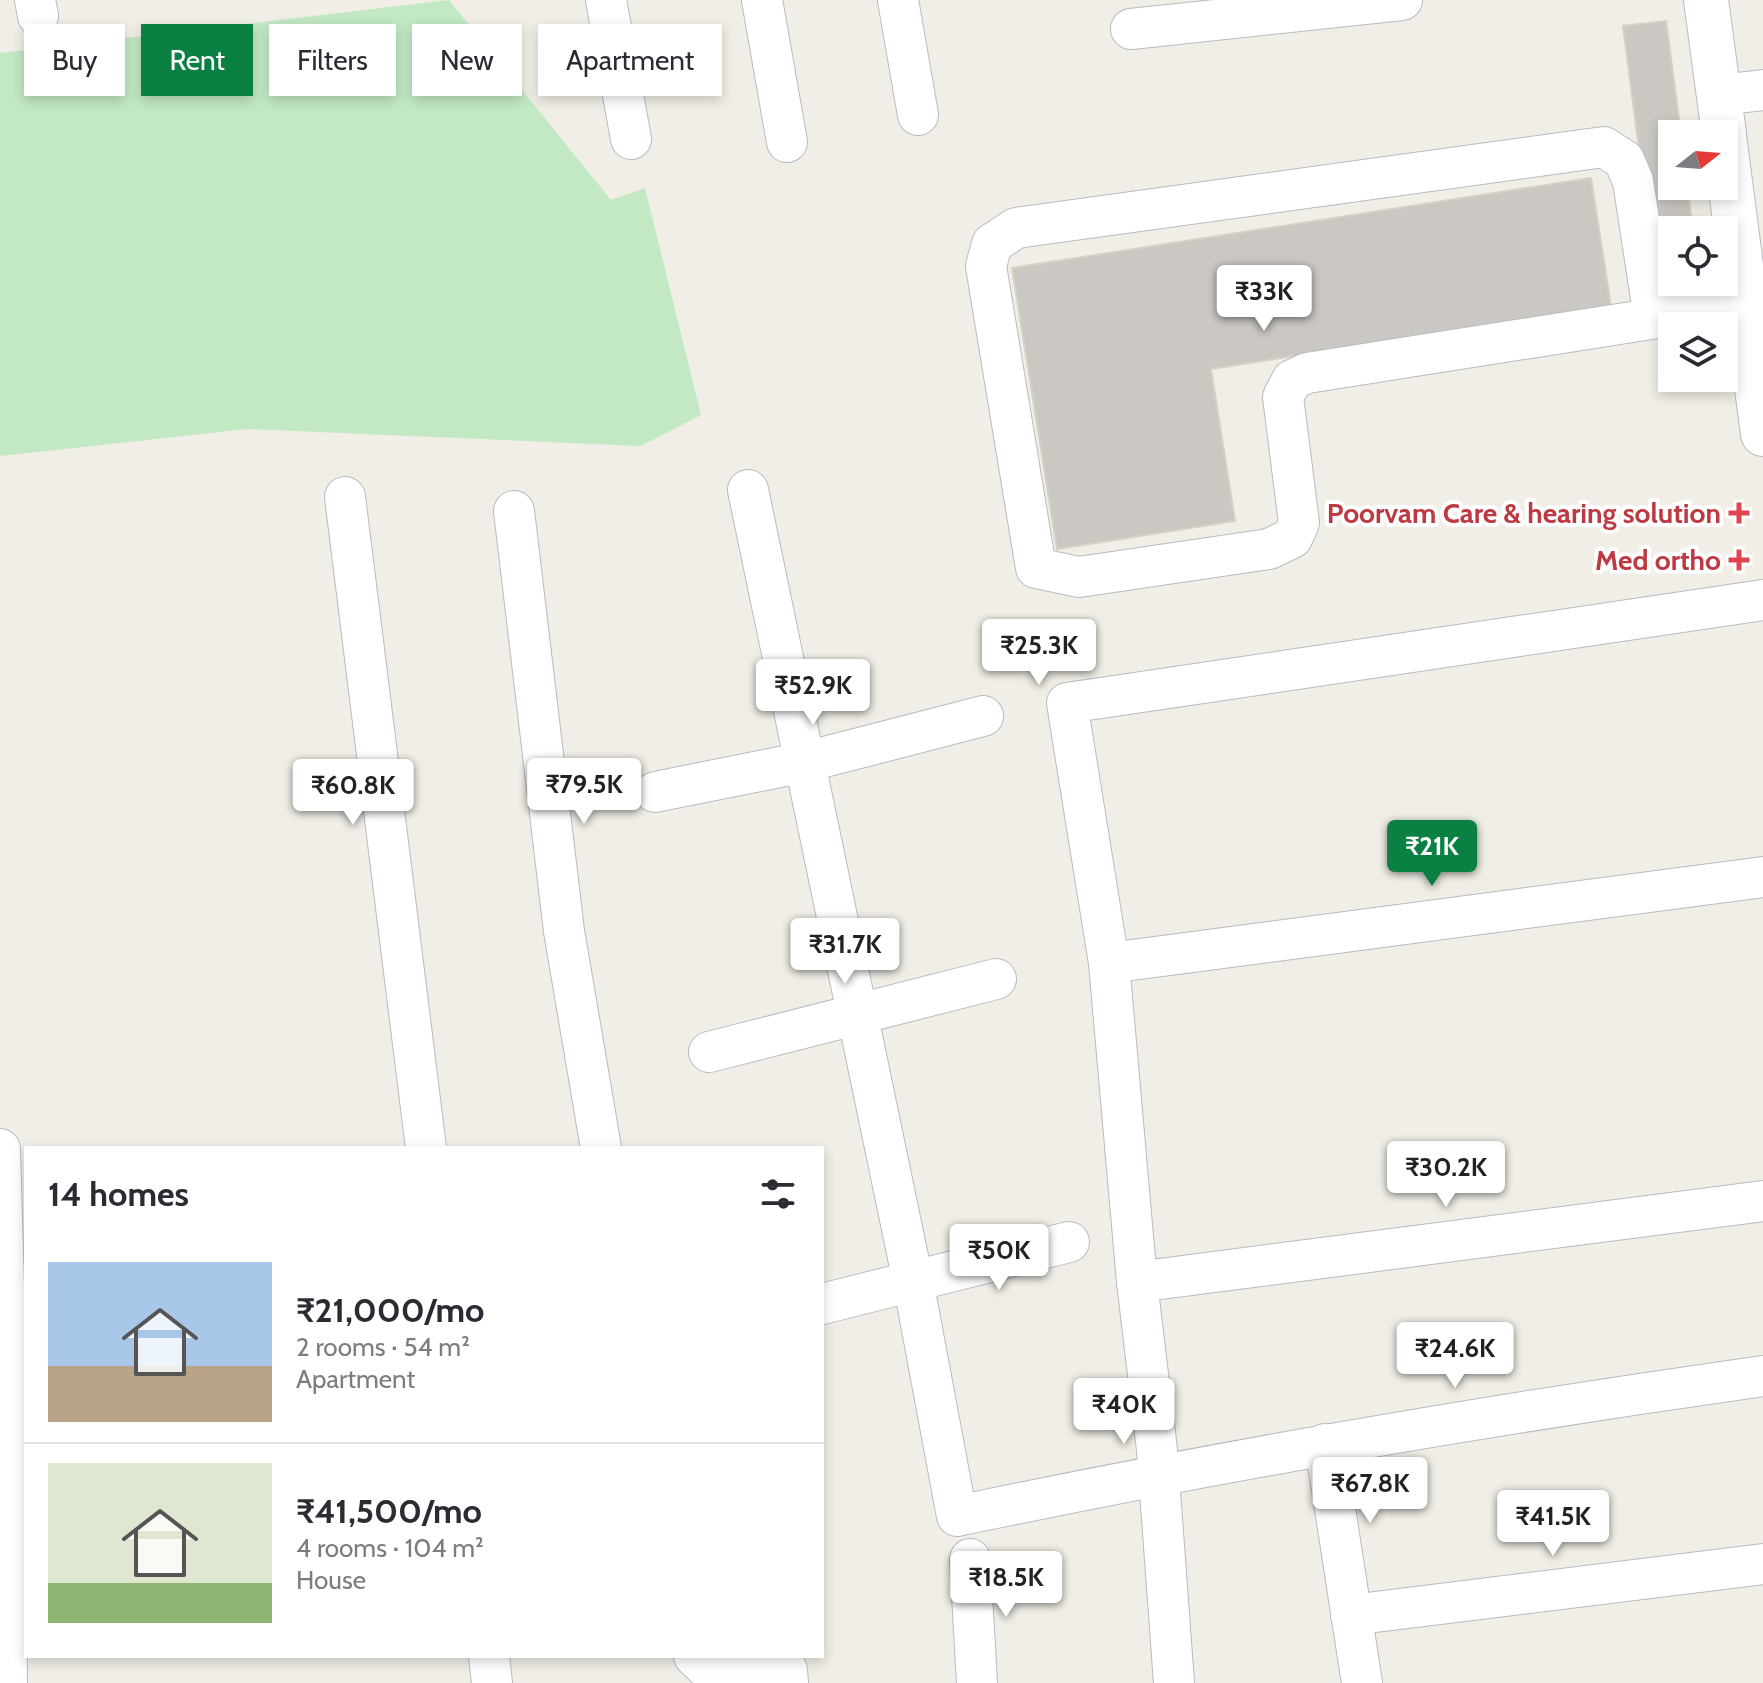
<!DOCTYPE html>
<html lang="en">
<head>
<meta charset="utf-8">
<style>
  :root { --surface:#fff; --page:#f2f2f3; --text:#2b2b33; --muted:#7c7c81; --line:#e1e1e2; --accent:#0b8043 }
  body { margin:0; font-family:Cabin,sans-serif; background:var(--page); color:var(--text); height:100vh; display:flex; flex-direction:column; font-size:30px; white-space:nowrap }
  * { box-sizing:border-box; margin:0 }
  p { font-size:26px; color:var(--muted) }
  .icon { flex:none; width:44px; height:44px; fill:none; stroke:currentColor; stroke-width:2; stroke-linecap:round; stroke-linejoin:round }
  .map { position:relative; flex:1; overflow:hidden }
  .panel { position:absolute; left:24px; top:1146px; width:800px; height:512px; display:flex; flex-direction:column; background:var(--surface); border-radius:0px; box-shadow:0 4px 12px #0003 }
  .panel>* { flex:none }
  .hud { position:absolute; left:24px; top:24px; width:800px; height:72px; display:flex; gap:16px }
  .needle { width:52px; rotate:73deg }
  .fabs { position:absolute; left:1658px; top:120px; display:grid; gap:16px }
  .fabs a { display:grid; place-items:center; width:80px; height:80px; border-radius:0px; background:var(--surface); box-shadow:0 4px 12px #0003; font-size:40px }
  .price { position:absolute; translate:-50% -68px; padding:0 18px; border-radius:8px; background:#fff; color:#222; font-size:26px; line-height:52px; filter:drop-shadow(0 2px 4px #0008) }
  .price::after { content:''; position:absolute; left:50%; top:48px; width:24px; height:18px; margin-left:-12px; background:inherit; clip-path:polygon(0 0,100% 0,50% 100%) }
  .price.selected { background:var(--accent); color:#fff }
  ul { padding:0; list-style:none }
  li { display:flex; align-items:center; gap:24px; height:200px; padding:0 24px }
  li+li { border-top:2px solid var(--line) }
  li span { display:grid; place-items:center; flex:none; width:224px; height:160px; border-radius:0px; color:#555 }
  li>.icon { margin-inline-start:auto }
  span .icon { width:96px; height:96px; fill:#fffc; stroke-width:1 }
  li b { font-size:34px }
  h2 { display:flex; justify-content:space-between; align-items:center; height:96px; padding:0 24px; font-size:34px }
  .chip { padding:0 28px; border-radius:0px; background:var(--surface); box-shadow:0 4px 12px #0003; font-size:28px; line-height:72px }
  .chip.selected { background:var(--accent); color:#fff }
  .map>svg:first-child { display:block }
  .green { fill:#c2e8c4 }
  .building { fill:#cbc8c3; stroke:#d5d1c4; stroke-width:2 }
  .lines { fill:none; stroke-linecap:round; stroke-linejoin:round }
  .minor-casing { stroke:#b8bbc0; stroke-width:42 }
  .tertiary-casing { stroke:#b8bbc0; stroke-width:46 }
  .minor { stroke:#fff; stroke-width:40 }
  .tertiary { stroke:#fff; stroke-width:44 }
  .health-dot { fill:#e0444e; stroke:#fff; stroke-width:3 }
  .labels { text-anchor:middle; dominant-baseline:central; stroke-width:8; stroke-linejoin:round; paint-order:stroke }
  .health-label { font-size:28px; font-weight:bold; fill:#be3a42; stroke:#fff; text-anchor:end }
</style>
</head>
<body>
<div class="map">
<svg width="1763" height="1683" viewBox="0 0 1763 1683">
  <rect width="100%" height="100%" fill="#f0eee6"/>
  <!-- green -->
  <polygon class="green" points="449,0 611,200 645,188 701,415 641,446 248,429 0,456 0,53"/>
  <!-- building -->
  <g class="building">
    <polygon points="1666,21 1681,134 1672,134 1672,186 1687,186 1693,230 1672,230 1672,282 1700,283 1657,288 1623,26"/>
    <polygon points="1591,178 1611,306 1211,369 1235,521 1057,549 1012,268"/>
  </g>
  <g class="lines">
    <defs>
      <g id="minor">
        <polyline points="35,0 38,16"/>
        <polyline points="606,0 631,139"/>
        <polyline points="762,0 787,142"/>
        <polyline points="898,0 918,115"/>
        <polyline points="1131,29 1402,0"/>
        <polyline points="1719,95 1763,90"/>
        <polyline points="1654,318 1633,181 1624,160 1604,147 1016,228 992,244 986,266 1036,568 1079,577 1269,549 1292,538 1299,523 1283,397 1292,380 1307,373 1746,304"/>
        <path d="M748 490 913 1281 957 1516C1225 1460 1493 1414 1763 1376"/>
        <polyline points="345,497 426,1148"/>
        <polyline points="514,511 564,931 601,1148"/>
        <polyline points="655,792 805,762 983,716"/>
        <polyline points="1109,963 1763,877"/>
        <polyline points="709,1052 996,979"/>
        <polyline points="0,1149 5,1319 7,1683"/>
        <polyline points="1137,1282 1763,1201"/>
        <polyline points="822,1304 1069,1242"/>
        <polyline points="1325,1444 1362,1683"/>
        <polyline points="970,1559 977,1683"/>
        <polyline points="1351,1615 1763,1564"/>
        <polyline points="489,1656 492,1683"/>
        <polyline points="694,1656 718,1679 787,1670 788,1683"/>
        <polyline points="1174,1683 1157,1450 1137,1282 1109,963 1067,703 1763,600"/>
      </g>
      <g id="tertiary">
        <polyline points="1706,0 1724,134"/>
        <polyline points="1724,136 1763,434"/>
      </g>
    </defs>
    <!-- minor casing -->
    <use href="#minor" class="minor-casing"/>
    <!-- tertiary casing -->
    <use href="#tertiary" class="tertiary-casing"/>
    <!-- minor -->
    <use href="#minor" class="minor"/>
    <!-- tertiary -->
    <use href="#tertiary" class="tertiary"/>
  </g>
  <!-- markers -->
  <g class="health-dot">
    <path d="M1735 501h8v8h8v8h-8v8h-8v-8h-8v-8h8z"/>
    <path d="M1735 548h8v8h8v8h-8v8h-8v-8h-8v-8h8z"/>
  </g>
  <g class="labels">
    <!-- health labels -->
    <g class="health-label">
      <text x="1721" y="513">Poorvam Care &amp; hearing solution</text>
      <text x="1721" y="560">Med ortho</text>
    </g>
  </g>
</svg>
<div class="fabs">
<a><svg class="needle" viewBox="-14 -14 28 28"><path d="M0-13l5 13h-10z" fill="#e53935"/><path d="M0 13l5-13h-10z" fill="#7c7c81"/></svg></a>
<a><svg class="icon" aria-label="locate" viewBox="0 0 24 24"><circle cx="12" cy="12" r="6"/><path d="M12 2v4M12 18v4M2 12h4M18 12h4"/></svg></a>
<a><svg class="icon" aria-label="layers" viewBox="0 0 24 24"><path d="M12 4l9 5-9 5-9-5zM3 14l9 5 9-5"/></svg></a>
</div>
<b class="price" style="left:1264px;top:333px">₹33K</b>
<b class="price" style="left:1039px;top:687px">₹25.3K</b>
<b class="price" style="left:813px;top:727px">₹52.9K</b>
<b class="price" style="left:584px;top:826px">₹79.5K</b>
<b class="price" style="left:353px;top:827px">₹60.8K</b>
<b class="price selected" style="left:1432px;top:888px">₹21K</b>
<b class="price" style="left:845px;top:986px">₹31.7K</b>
<b class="price" style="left:1446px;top:1209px">₹30.2K</b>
<b class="price" style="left:999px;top:1292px">₹50K</b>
<b class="price" style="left:1455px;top:1390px">₹24.6K</b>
<b class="price" style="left:1124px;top:1446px">₹40K</b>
<b class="price" style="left:1370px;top:1525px">₹67.8K</b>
<b class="price" style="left:1553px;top:1558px">₹41.5K</b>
<b class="price" style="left:1006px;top:1619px">₹18.5K</b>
<div class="hud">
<a class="chip">Buy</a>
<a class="chip selected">Rent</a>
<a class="chip">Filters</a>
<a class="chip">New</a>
<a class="chip">Apartment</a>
</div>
<section class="panel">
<h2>14 homes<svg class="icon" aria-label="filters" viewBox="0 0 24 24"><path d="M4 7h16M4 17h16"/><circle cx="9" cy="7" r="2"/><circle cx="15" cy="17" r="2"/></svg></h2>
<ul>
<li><span style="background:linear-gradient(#a9c7e8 65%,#b9a48a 0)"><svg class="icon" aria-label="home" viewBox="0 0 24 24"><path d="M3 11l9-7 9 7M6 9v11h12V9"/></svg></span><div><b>₹21,000/mo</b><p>2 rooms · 54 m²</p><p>Apartment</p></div></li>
<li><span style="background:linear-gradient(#dfe7d0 75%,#8fb573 0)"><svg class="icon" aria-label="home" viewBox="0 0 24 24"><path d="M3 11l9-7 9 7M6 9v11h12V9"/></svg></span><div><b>₹41,500/mo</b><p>4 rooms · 104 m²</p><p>House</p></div></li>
</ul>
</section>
</div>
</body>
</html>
